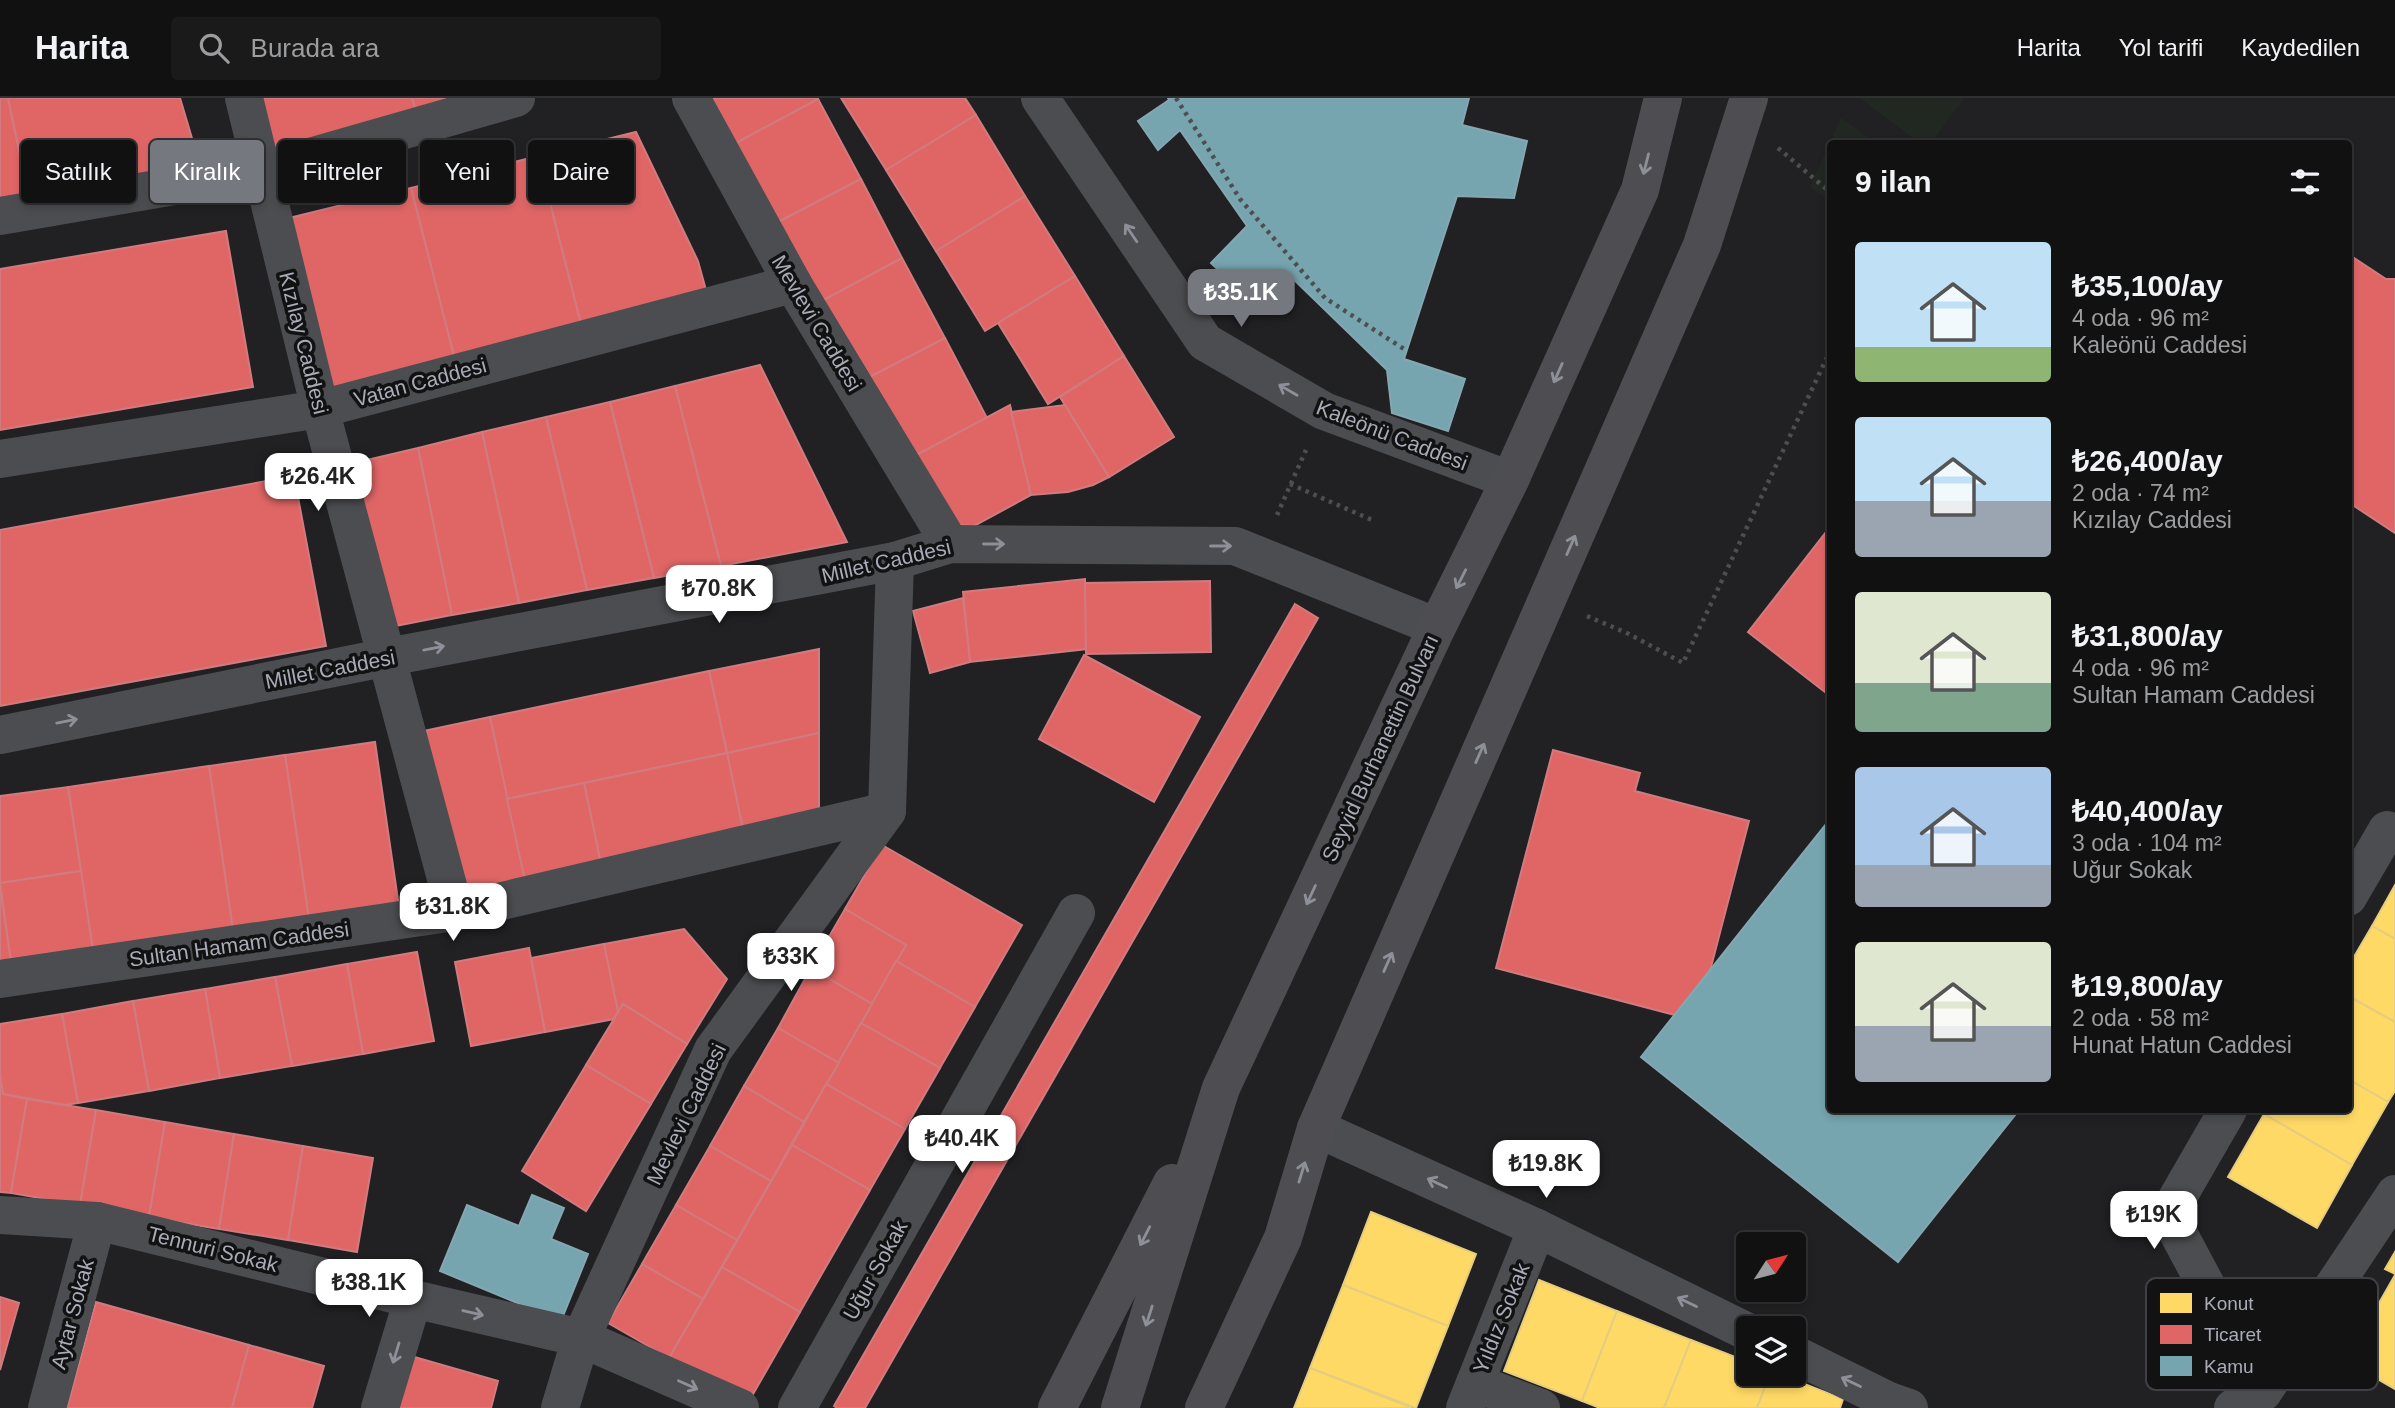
<!DOCTYPE html>
<html lang="tr">
<head>
<meta charset="utf-8">
<style>
  :root { --surface:#111112; --page:#1a1a1b; --text:#f1f3f6; --muted:#9c9d9f; --line:#303132; --accent:#767880 }
  body { margin:0; font-family:Helvetica,sans-serif; background:var(--page); color:var(--text); height:100vh; display:flex; flex-direction:column; font-size:26px; white-space:nowrap }
  * { box-sizing:border-box; margin:0 }
  p { font-size:23px; color:var(--muted) }
  .icon { flex:none; width:38px; height:38px; fill:none; stroke:currentColor; stroke-width:2; stroke-linecap:round; stroke-linejoin:round }
  .map { position:relative; flex:1; overflow:hidden }
  .details { position:absolute; left:1827px; top:42px; width:525px; height:973px; display:flex; flex-direction:column; background:var(--surface); border-radius:7px; box-shadow:0 4px 10px #0003,0 0 0 2px var(--line) }
  .details>* { flex:none }
  .top-card { position:absolute; left:21px; top:42px; width:665px; height:63px; display:flex; gap:14px }
  .needle { width:46px; rotate:54deg }
  .buttons { position:absolute; left:1736px; top:1134px; display:grid; gap:14px }
  .buttons a { display:grid; place-items:center; width:70px; height:70px; border-radius:7px; background:var(--surface); box-shadow:0 4px 10px #0003,0 0 0 2px var(--line); font-size:35px }
  .price { position:absolute; translate:-50% -60px; padding:0 16px; border-radius:14px; background:#fff; color:#222; font-size:23px; line-height:46px; filter:drop-shadow(0 2px 4px #0008) }
  .price::after { content:''; position:absolute; left:50%; top:42px; width:21px; height:16px; margin-left:-10px; background:inherit; clip-path:polygon(0 0,100% 0,50% 100%) }
  .price.current { background:var(--accent); color:#fff }
  ul { padding:0; list-style:none }
  li { display:flex; align-items:center; gap:21px; height:175px; padding:0 28px }
  li span { display:grid; place-items:center; flex:none; width:196px; height:140px; border-radius:7px; color:#555 }
  li>.icon { margin-inline-start:auto }
  span .icon { width:84px; height:84px; fill:#fffc; stroke-width:1 }
  li b { font-size:30px }
  h2 { display:flex; justify-content:space-between; align-items:center; height:84px; padding:0 28px; font-size:30px }
  .tag { padding:0 24px; border-radius:7px; background:var(--surface); box-shadow:0 4px 10px #0003,0 0 0 2px var(--line); font-size:24px; line-height:63px }
  .tag.current { background:var(--accent); color:#fff }
  header { display:flex; align-items:center; gap:42px; box-sizing:border-box; height:98px; padding:0 35px; background:var(--surface); border-bottom:2px solid var(--line) }
  header strong { font-size:33px }
  nav { display:flex; gap:38px; margin-inline-start:auto; font-size:24px }
  .search { width:490px; height:63px; background:var(--page); display:flex; align-items:center; gap:18px; box-sizing:border-box; padding:0 24px; border-radius:7px; color:var(--muted); font-size:26px }
  .map>svg:first-child { display:block }
  .built { fill:#212123; fill-rule:evenodd }
  .green { fill:#212822 }
  .homes { fill:#ffd966; stroke:#e5cc7f; stroke-width:2 }
  .shops { fill:#e06666; stroke:#d07b7f; stroke-width:2 }
  .public { fill:#76a5af; stroke:#85a7b2; stroke-width:2 }
  .lines { fill:none; stroke-linecap:round; stroke-linejoin:round }
  .path { stroke:#4d4e52; stroke-width:4.5; stroke-dasharray:3.5 5; stroke-linecap:butt }
  .street { stroke:#4c4d50; stroke-width:38 }
  .primary { stroke:#4e4e52; stroke-width:38 }
  .oneway { stroke:#8e9099 }
  .oneway2 { stroke:#8d9099 }
  .labels { text-anchor:middle; dominant-baseline:central; stroke-width:7; stroke-linejoin:round; paint-order:stroke }
  .street-label { font-size:21px; fill:#a9acb8; stroke:#121213 }
  .key { fill:#121213; stroke:#3f4045; stroke-width:2 }
  .key-label { font-size:19px; fill:#a9acb8 }
</style>
</head>
<body>
<header>
<strong>Harita</strong>
<div class="search"><svg class="icon" aria-label="search" viewBox="0 0 24 24"><circle cx="10" cy="10" r="6"/><path d="M15 15l6 6"/></svg>Burada ara</div>
<nav><a>Harita</a><a>Yol tarifi</a><a>Kaydedilen</a></nav>
</header>
<div class="map">
<svg width="2395" height="1310" viewBox="0 0 2395 1310">
  <rect width="100%" height="100%" fill="#171718"/>
  <!-- built -->
  <path class="built" d="M0 0H2395V1310H0ZM1830 46H2348V1012H1830ZM1748 1146H1794V1192H1748ZM1748 1230H1794V1276H1748Z"/>
  <!-- green -->
  <g class="green">
    <polygon points="1860,0 1964,0 1931,45 1921,46"/>
    <polygon points="1841,20 1876,45 1830,46 1830,104 1810,89"/>
  </g>
  <!-- homes -->
  <g class="homes">
    <polygon points="2395,787 2395,841 2372,828"/>
    <polygon points="2372,828 2395,841 2395,924 2348,898 2348,869"/>
    <polygon points="2348,898 2395,924 2395,993 2388,1004 2348,981"/>
    <polygon points="2348,981 2388,1004 2352,1067 2264,1016 2267,1012 2348,1012"/>
    <polygon points="2264,1016 2352,1067 2317,1130 2228,1079"/>
    <polygon points="1371,1114 1476,1156 1448,1228 1343,1187"/>
    <polygon points="2395,1154 2395,1176 2385,1171"/>
    <polygon points="2395,1177 2395,1291 2346,1263"/>
    <polygon points="1539,1182 1617,1213 1582,1303 1504,1273"/>
    <polygon points="1343,1187 1448,1228 1416,1310 1310,1270"/>
    <polygon points="1617,1213 1691,1242 1664,1310 1600,1310 1582,1303"/>
    <polygon points="1691,1242 1748,1264 1748,1276 1770,1276 1757,1310 1664,1310"/>
    <polygon points="1310,1270 1412,1310 1294,1310"/>
    <polygon points="1770,1276 1779,1276 1843,1301 1840,1310 1757,1310"/>
  </g>
  <!-- shops -->
  <g class="shops">
    <polygon points="0,0 8,0 30,104 0,109"/>
    <polygon points="8,0 180,0 202,74 30,104"/>
    <polygon points="252,0 412,0 418,18 270,61"/>
    <polygon points="412,0 479,0 418,18"/>
    <polygon points="712,0 817,0 818,1 736,45"/>
    <polygon points="841,0 965,0 976,17 886,72"/>
    <polygon points="818,1 861,81 778,124 736,45"/>
    <polygon points="976,17 1025,98 936,153 886,72"/>
    <polygon points="636,34 698,163 709,203 583,234 538,58"/>
    <polygon points="538,58 583,234 456,266 411,90"/>
    <polygon points="861,81 902,160 820,204 778,124"/>
    <polygon points="411,90 456,266 329,298 285,121"/>
    <polygon points="1025,98 1075,178 985,233 936,153"/>
    <polygon points="226,133 253,289 0,332 0,171"/>
    <polygon points="2348,156 2386,181 2395,181 2395,435 2348,404"/>
    <polygon points="902,160 945,240 862,283 820,204"/>
    <polygon points="1075,178 1124,258 1048,306 998,225"/>
    <polygon points="945,240 987,320 905,363 862,283"/>
    <polygon points="1124,258 1174,339 1109,379 1060,299"/>
    <polygon points="760,267 847,444 721,468 675,288"/>
    <polygon points="675,288 721,468 654,480 610,304"/>
    <polygon points="610,304 654,480 587,492 546,319"/>
    <polygon points="1010,307 1031,397 974,428 957,427 905,363"/>
    <polygon points="1065,307 1109,379 1093,387 1068,394 1031,397 1011,314"/>
    <polygon points="546,319 587,492 519,505 482,334"/>
    <polygon points="482,334 519,505 452,517 418,350"/>
    <polygon points="418,350 452,517 385,530 354,365"/>
    <polygon points="294,378 326,548 0,608 0,432"/>
    <polygon points="1830,429 1830,598 1748,534"/>
    <polygon points="1085,481 1087,551 970,564 963,494"/>
    <polygon points="1210,483 1211,554 1086,556 1085,485"/>
    <polygon points="963,500 970,564 930,575 913,513"/>
    <polygon points="1295,506 1318,520 865,1310 837,1310 834,1308"/>
    <polygon points="819,551 819,635 727,655 709,573"/>
    <polygon points="1084,557 1200,619 1154,704 1039,641"/>
    <polygon points="709,573 727,655 507,701 490,619"/>
    <polygon points="490,619 525,782 449,798 414,635"/>
    <polygon points="819,635 819,721 744,736 727,655"/>
    <polygon points="375,644 400,816 310,828 285,657"/>
    <polygon points="1553,652 1640,675 1635,693 1749,723 1710,873 1675,917 1496,870"/>
    <polygon points="727,655 744,736 601,766 584,685"/>
    <polygon points="285,657 310,828 234,839 209,668"/>
    <polygon points="209,668 234,839 94,859 68,689"/>
    <polygon points="584,685 601,766 525,782 507,701"/>
    <polygon points="68,689 81,773 0,785 0,698"/>
    <polygon points="882,747 1022,827 975,909 896,863 906,847 845,811"/>
    <polygon points="81,773 94,859 12,872 0,785"/>
    <polygon points="0,787 12,872 0,873"/>
    <polygon points="845,811 906,847 872,906 811,870"/>
    <polygon points="684,831 727,881 687,946 623,906 618,914 604,846"/>
    <polygon points="604,846 618,914 614,921 545,934 531,860"/>
    <polygon points="529,850 545,934 471,948 455,864"/>
    <polygon points="417,854 434,943 363,956 347,866"/>
    <polygon points="896,863 975,909 940,970 861,925"/>
    <polygon points="347,866 363,956 292,968 275,879"/>
    <polygon points="811,870 872,906 839,965 778,930"/>
    <polygon points="275,879 292,968 220,980 205,891"/>
    <polygon points="205,891 220,980 149,993 133,903"/>
    <polygon points="133,903 149,993 78,1005 62,916"/>
    <polygon points="623,906 687,946 651,1006 586,967"/>
    <polygon points="62,916 78,1005 66,1007 3,996 0,978 0,926"/>
    <polygon points="861,925 940,970 905,1031 826,986"/>
    <polygon points="778,930 839,965 804,1024 744,988"/>
    <polygon points="586,967 651,1006 586,1113 522,1073"/>
    <polygon points="0,978 3,996 27,1001 11,1095 0,1094"/>
    <polygon points="826,986 905,1031 870,1092 792,1047"/>
    <polygon points="744,988 804,1024 771,1083 710,1048"/>
    <polygon points="27,1001 96,1012 80,1107 11,1095"/>
    <polygon points="96,1012 165,1024 149,1119 80,1107"/>
    <polygon points="165,1024 234,1036 219,1131 149,1119"/>
    <polygon points="234,1036 303,1048 288,1142 219,1131"/>
    <polygon points="792,1047 870,1092 800,1214 722,1169"/>
    <polygon points="303,1048 373,1060 357,1154 288,1142"/>
    <polygon points="710,1048 771,1083 737,1142 676,1107"/>
    <polygon points="676,1107 737,1142 703,1201 642,1166"/>
    <polygon points="642,1166 703,1201 669,1260 608,1225"/>
    <polygon points="722,1169 800,1214 748,1305 669,1260"/>
    <polygon points="0,1199 19,1205 0,1272"/>
    <polygon points="96,1204 249,1247 232,1310 67,1310"/>
    <polygon points="249,1247 324,1268 312,1310 232,1310"/>
    <polygon points="404,1256 498,1283 491,1310 389,1310"/>
  </g>
  <!-- public -->
  <g class="public">
    <polygon points="1168,0 1469,0 1462,27 1527,43 1514,100 1457,98 1404,261 1465,281 1448,333 1392,315 1387,272 1286,174 1255,207 1211,165 1247,128 1180,32 1158,52 1138,23 1169,2"/>
    <polygon points="1830,721 1830,1012 2019,1012 1898,1164 1641,959"/>
    <polygon points="532,1097 564,1110 551,1141 588,1156 561,1223 440,1173 467,1107 519,1128"/>
  </g>
  <g class="lines">
    <!-- path -->
    <g class="path">
      <polyline points="1176,0 1240,101 1325,200 1407,253"/>
      <polyline points="1778,50 1830,94"/>
      <polyline points="1290,386 1372,422"/>
      <polyline points="1277,417 1306,352"/>
      <polyline points="1587,518 1629,536 1683,565 1830,253"/>
    </g>
    <!-- street -->
    <g class="street">
      <polyline points="244,0 320,311 455,814"/>
      <polyline points="691,0 793,186 950,446"/>
      <polyline points="1040,0 1205,244 1324,313 1510,382"/>
      <polyline points="0,118 261,73 516,0"/>
      <polyline points="0,361 320,311 793,186"/>
      <polyline points="0,637 388,559 895,463 950,446 1235,448 1437,529"/>
      <polyline points="2348,799 2387,732"/>
      <polyline points="0,881 455,814 887,713"/>
      <polyline points="2228,1012 2168,1116 2263,1294"/>
      <polyline points="1316,1030 1537,1130 1748,1234"/>
      <polyline points="0,1117 97,1123 413,1201 581,1240 740,1310"/>
      <polyline points="1794,1256 1889,1303 1909,1310"/>
      <polyline points="1475,1285 1541,1310"/>
      <polyline points="47,1310 97,1123"/>
      <polyline points="380,1310 413,1201"/>
      <polyline points="560,1310 581,1240 713,952 887,713 895,463"/>
      <polyline points="797,1310 1076,815"/>
      <polyline points="1465,1310 1537,1130"/>
      <polyline points="2233,1310 2263,1294 2395,1096"/>
    </g>
    <!-- primary -->
    <g class="primary">
      <polyline points="1057,1310 1172,1085"/>
      <polyline points="1120,1310 1221,990 1437,529 1510,382 1640,92 1663,0"/>
      <polyline points="1204,1310 1283,1140 1316,1030 1702,147 1749,0"/>
    </g>
  </g>
  <!-- one-way arrows -->
  <defs><path id="oneway-shaft" d="M-6 0H5M1.5-3L5.5 0L1.5 3" fill="none" stroke-width="1.6" stroke-linecap="round" stroke-linejoin="round" transform="scale(1.75)"/></defs>
  <g class="oneway">
    <use href="#oneway-shaft" transform="translate(1646 66) rotate(104)"/>
    <use href="#oneway-shaft" transform="translate(1558 275) rotate(114)"/>
    <use href="#oneway-shaft" transform="translate(1571 447) rotate(-66)"/>
    <use href="#oneway-shaft" transform="translate(1461 481) rotate(117)"/>
    <use href="#oneway-shaft" transform="translate(1480 655) rotate(-66)"/>
    <use href="#oneway-shaft" transform="translate(1311 797) rotate(115)"/>
    <use href="#oneway-shaft" transform="translate(1388 864) rotate(-66)"/>
    <use href="#oneway-shaft" transform="translate(1302 1074) rotate(-73)"/>
    <use href="#oneway-shaft" transform="translate(1145 1138) rotate(117)"/>
    <use href="#oneway-shaft" transform="translate(1149 1218) rotate(108)"/>
  </g>
  <g class="oneway2">
    <use href="#oneway-shaft" transform="translate(1131 135) rotate(-124)"/>
    <use href="#oneway-shaft" transform="translate(1288 292) rotate(-150)"/>
    <use href="#oneway-shaft" transform="translate(994 446)"/>
    <use href="#oneway-shaft" transform="translate(1221 448)"/>
    <use href="#oneway-shaft" transform="translate(434 550) rotate(-11)"/>
    <use href="#oneway-shaft" transform="translate(67 623) rotate(-11)"/>
    <use href="#oneway-shaft" transform="translate(1437 1085) rotate(-155)"/>
    <use href="#oneway-shaft" transform="translate(1687 1204) rotate(-154)"/>
    <use href="#oneway-shaft" transform="translate(473 1215) rotate(13)"/>
    <use href="#oneway-shaft" transform="translate(396 1255) rotate(107)"/>
    <use href="#oneway-shaft" transform="translate(1851 1284) rotate(-154)"/>
    <use href="#oneway-shaft" transform="translate(688 1287) rotate(24)"/>
  </g>
  <g class="labels">
    <!-- street labels -->
    <g class="street-label">
      <text transform="translate(817 225) rotate(59)">Mevlevi Caddesi</text>
      <text transform="translate(304 245) rotate(76)">Kızılay Caddesi</text>
      <text transform="translate(420 284) rotate(-15)">Vatan Caddesi</text>
      <text transform="translate(1392 337) rotate(21)">Kaleönü Caddesi</text>
      <text transform="translate(886 463) rotate(-13)">Millet Caddesi</text>
      <text transform="translate(330 571) rotate(-11)">Millet Caddesi</text>
      <text transform="translate(1380 650) rotate(-65)">Seyyid Burhanettin Bulvarı</text>
      <text transform="translate(239 846) rotate(-8)">Sultan Hamam Caddesi</text>
      <text transform="translate(686 1016) rotate(-64)">Mevlevi Caddesi</text>
      <text transform="translate(213 1151) rotate(14)">Tennuri Sokak</text>
      <text transform="translate(875 1172) rotate(-61)">Uğur Sokak</text>
      <text transform="translate(72 1216) rotate(-75)">Aytar Sokak</text>
      <text transform="translate(1501 1220) rotate(-68)">Yıldız Sokak</text>
    </g>
  </g>
  <!-- legend -->
  <rect x="2146" y="1180" width="232" height="112" rx="10" class="key"/>
  <rect x="2160" y="1195" width="32" height="20" fill="#ffd966"/>
  <rect x="2160" y="1227" width="32" height="19" fill="#e06666"/>
  <rect x="2160" y="1258" width="32" height="20" fill="#76a5af"/>
  <g class="key-label">
    <text x="2204" y="1212">Konut</text>
    <text x="2204" y="1243">Ticaret</text>
    <text x="2204" y="1275">Kamu</text>
  </g>
</svg>
<div class="buttons">
<a><svg class="needle" viewBox="-14 -14 28 28"><path d="M0-13l5 13h-10z" fill="#e53935"/><path d="M0 13l5-13h-10z" fill="#9c9d9f"/></svg></a>
<a><svg class="icon" aria-label="layers" viewBox="0 0 24 24"><path d="M12 4l9 5-9 5-9-5zM3 14l9 5 9-5"/></svg></a>
</div>
<b class="price current" style="left:1241px;top:231px">₺35.1K</b>
<b class="price" style="left:318px;top:415px">₺26.4K</b>
<b class="price" style="left:719px;top:527px">₺70.8K</b>
<b class="price" style="left:453px;top:845px">₺31.8K</b>
<b class="price" style="left:791px;top:895px">₺33K</b>
<b class="price" style="left:962px;top:1077px">₺40.4K</b>
<b class="price" style="left:1546px;top:1102px">₺19.8K</b>
<b class="price" style="left:2154px;top:1153px">₺19K</b>
<b class="price" style="left:369px;top:1221px">₺38.1K</b>
<div class="top-card">
<a class="tag">Satılık</a>
<a class="tag current">Kiralık</a>
<a class="tag">Filtreler</a>
<a class="tag">Yeni</a>
<a class="tag">Daire</a>
</div>
<section class="details">
<h2>9 ilan<svg class="icon" aria-label="filters" viewBox="0 0 24 24"><path d="M4 7h16M4 17h16"/><circle cx="9" cy="7" r="2"/><circle cx="15" cy="17" r="2"/></svg></h2>
<ul>
<li><span style="background:linear-gradient(#bfe0f5 75%,#8fb573 0)"><svg class="icon" aria-label="home" viewBox="0 0 24 24"><path d="M3 11l9-7 9 7M6 9v11h12V9"/></svg></span><div><b>₺35,100/ay</b><p>4 oda · 96 m²</p><p>Kaleönü Caddesi</p></div></li>
<li><span style="background:linear-gradient(#bfe0f5 60%,#9aa5b1 0)"><svg class="icon" aria-label="home" viewBox="0 0 24 24"><path d="M3 11l9-7 9 7M6 9v11h12V9"/></svg></span><div><b>₺26,400/ay</b><p>2 oda · 74 m²</p><p>Kızılay Caddesi</p></div></li>
<li><span style="background:linear-gradient(#dfe7d0 65%,#7fa58c 0)"><svg class="icon" aria-label="home" viewBox="0 0 24 24"><path d="M3 11l9-7 9 7M6 9v11h12V9"/></svg></span><div><b>₺31,800/ay</b><p>4 oda · 96 m²</p><p>Sultan Hamam Caddesi</p></div></li>
<li><span style="background:linear-gradient(#a9c7e8 70%,#9aa5b1 0)"><svg class="icon" aria-label="home" viewBox="0 0 24 24"><path d="M3 11l9-7 9 7M6 9v11h12V9"/></svg></span><div><b>₺40,400/ay</b><p>3 oda · 104 m²</p><p>Uğur Sokak</p></div></li>
<li><span style="background:linear-gradient(#dfe7d0 60%,#9aa5b1 0)"><svg class="icon" aria-label="home" viewBox="0 0 24 24"><path d="M3 11l9-7 9 7M6 9v11h12V9"/></svg></span><div><b>₺19,800/ay</b><p>2 oda · 58 m²</p><p>Hunat Hatun Caddesi</p></div></li>
</ul>
</section>
</div>
</body>
</html>
